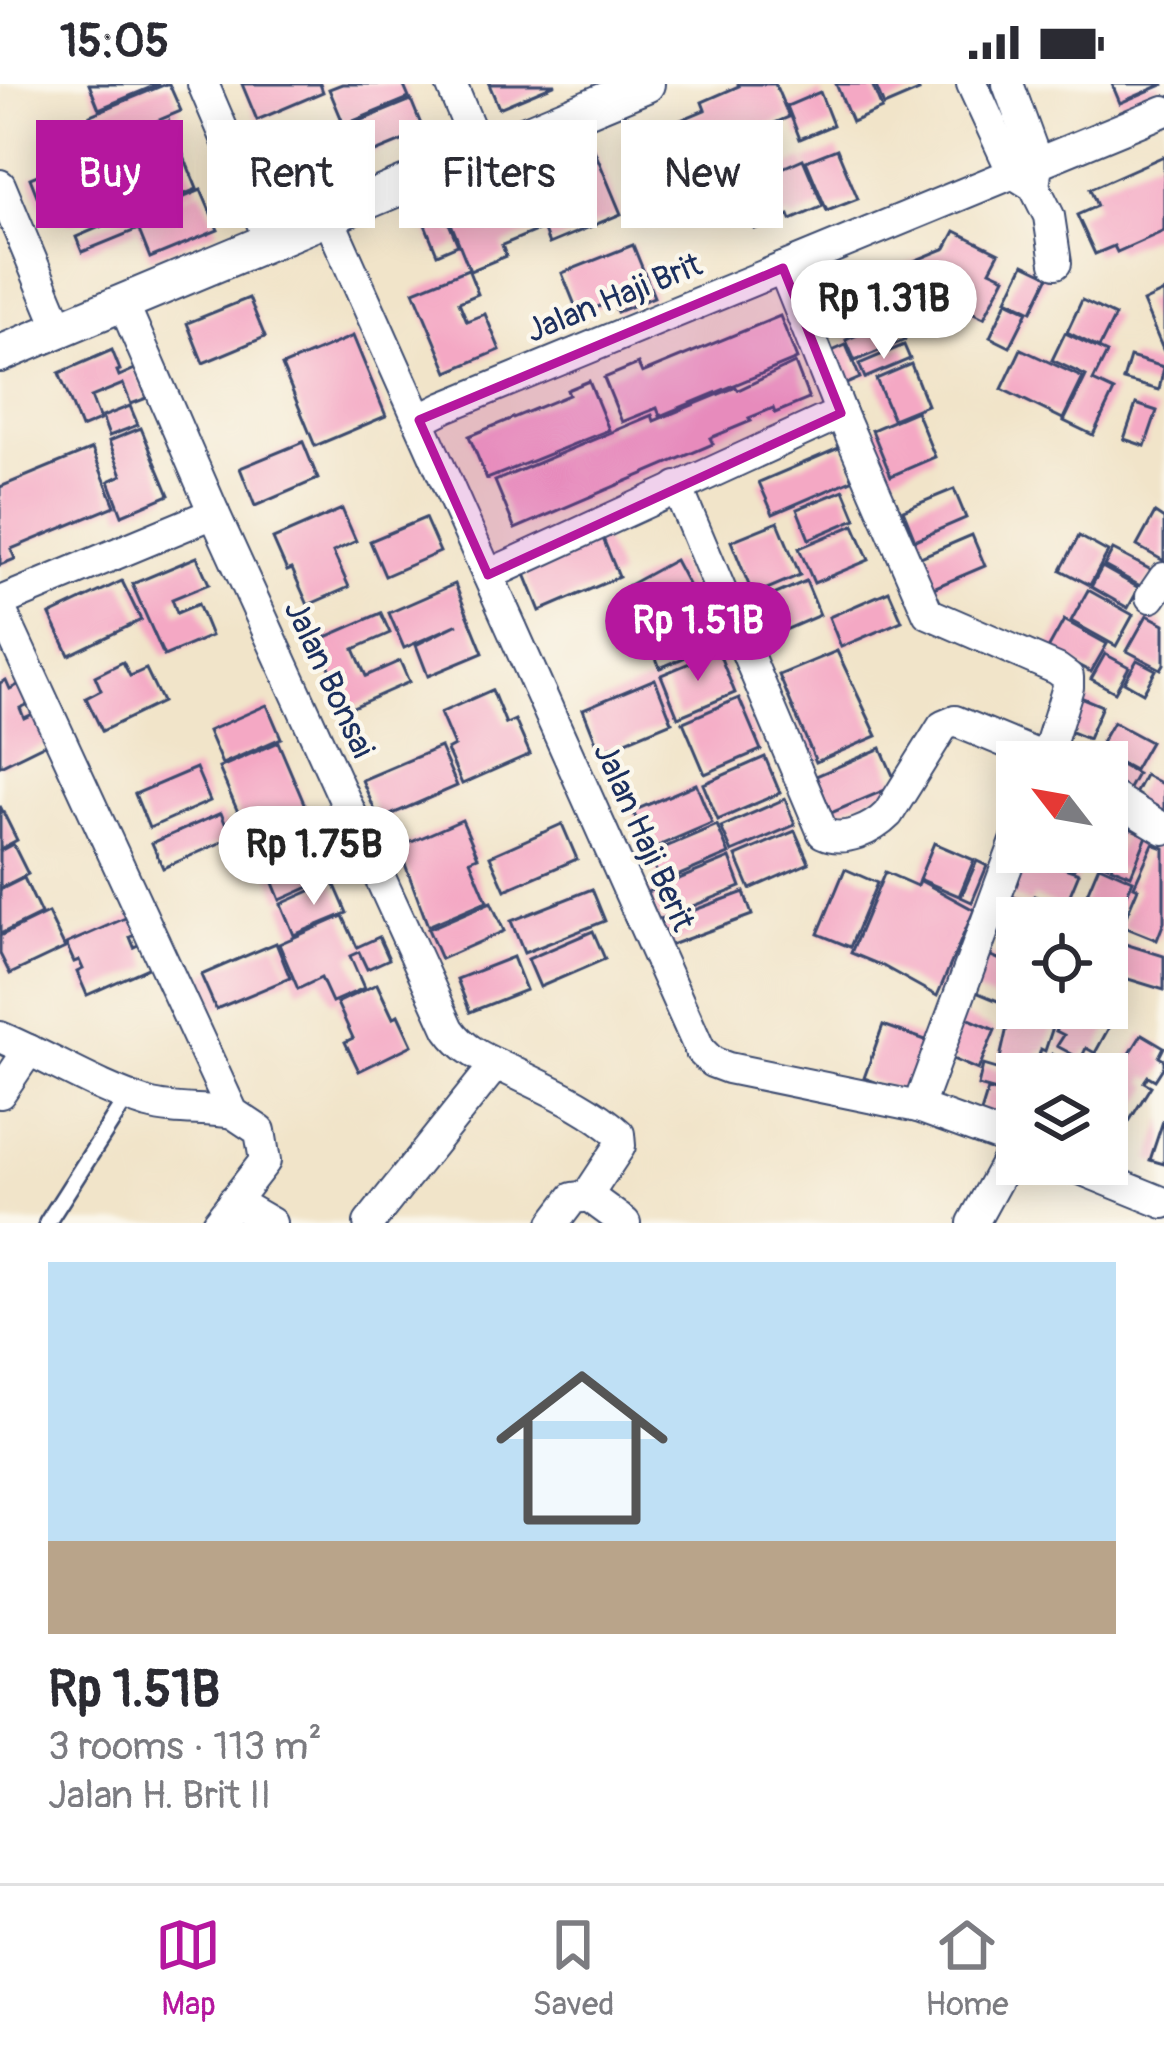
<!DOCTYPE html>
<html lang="en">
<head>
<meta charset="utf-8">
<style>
  :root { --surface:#fff; --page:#f7f7f7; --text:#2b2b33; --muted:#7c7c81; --line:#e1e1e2; --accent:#b5179e }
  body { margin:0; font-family:Pangolin,sans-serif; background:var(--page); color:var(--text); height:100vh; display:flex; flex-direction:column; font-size:45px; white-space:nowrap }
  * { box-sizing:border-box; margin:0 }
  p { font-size:39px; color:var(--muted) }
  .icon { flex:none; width:66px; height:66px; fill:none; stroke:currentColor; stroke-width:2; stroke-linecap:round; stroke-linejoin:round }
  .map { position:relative; height:1139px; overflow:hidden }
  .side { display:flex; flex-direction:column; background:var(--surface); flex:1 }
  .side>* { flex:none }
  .guide { position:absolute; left:36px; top:36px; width:1092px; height:108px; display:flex; gap:24px }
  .needle { width:78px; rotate:301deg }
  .buttons { position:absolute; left:996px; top:657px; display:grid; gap:24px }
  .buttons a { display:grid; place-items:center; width:132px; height:132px; border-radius:0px; background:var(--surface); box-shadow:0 6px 30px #0003; font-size:60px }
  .price { position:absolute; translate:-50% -102px; padding:0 27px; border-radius:42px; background:#fff; color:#222; font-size:39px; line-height:78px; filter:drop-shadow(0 3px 6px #0008) }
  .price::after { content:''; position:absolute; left:50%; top:72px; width:36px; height:27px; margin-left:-18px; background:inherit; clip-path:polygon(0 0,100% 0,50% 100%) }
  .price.selected { background:var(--accent); color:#fff }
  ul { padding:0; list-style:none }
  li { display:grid; align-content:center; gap:24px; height:636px; padding:0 48px }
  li+li { border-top:3px solid var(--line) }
  li span { display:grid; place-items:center; height:372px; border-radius:0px; color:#555 }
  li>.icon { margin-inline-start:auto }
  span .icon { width:216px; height:216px; fill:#fffc; stroke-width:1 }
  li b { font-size:51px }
  .chip { padding:0 42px; border-radius:0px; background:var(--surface); box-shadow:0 6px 30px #0003; font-size:42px; line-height:108px }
  .chip.selected { background:var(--accent); color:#fff }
  .status { display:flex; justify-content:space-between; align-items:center; height:84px; padding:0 60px; background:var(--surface); direction:ltr }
  .status svg { height:33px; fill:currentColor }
  .tabs { display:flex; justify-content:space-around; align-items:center; height:168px; border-top:3px solid var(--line); background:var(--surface); font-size:33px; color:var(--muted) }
  .tabs a { display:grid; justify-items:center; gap:6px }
  .tabs .selected { color:var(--accent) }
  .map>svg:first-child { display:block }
  .building { fill:#f4a8c4 }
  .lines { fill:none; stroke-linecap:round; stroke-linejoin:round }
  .service-casing { stroke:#3b4a6e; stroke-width:20 }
  .minor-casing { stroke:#3b4a6e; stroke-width:34 }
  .tertiary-casing { stroke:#3b4a6e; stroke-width:40 }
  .service { stroke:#fff; stroke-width:15 }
  .minor { stroke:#fff; stroke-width:30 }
  .tertiary { stroke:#fff; stroke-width:36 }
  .marked { fill:#b5179e; fill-opacity:0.2; stroke:#b5179e; stroke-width:9; stroke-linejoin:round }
  .labels { text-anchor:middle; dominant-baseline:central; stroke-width:9; stroke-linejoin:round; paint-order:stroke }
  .street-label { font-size:33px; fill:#1b2f5e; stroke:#fbf7ec }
</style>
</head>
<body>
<div class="status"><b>15:05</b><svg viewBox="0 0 49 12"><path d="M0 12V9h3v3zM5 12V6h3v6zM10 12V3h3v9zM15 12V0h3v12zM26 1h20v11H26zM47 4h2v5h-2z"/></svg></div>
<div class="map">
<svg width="1164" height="1139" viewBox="0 0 1164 1139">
  <rect width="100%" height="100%" fill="#fbf7ec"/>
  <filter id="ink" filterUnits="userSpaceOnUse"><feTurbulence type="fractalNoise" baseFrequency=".00833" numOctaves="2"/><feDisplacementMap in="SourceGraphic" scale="24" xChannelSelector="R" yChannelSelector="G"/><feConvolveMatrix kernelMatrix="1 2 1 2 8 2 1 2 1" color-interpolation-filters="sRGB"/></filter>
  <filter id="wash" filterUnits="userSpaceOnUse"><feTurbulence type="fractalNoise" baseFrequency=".004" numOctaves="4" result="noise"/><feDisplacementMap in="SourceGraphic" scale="48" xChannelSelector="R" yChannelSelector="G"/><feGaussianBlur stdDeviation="2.7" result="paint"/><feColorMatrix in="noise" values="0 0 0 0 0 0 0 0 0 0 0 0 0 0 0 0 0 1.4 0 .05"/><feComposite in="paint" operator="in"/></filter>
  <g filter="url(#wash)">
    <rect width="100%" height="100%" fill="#f1e4c9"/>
    <g id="blocks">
      <!-- building -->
      <g class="building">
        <polygon points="89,0 159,0 99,25"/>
        <polygon points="166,0 169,0 181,27 102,60 90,31"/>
        <polygon points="242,0 320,0 323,8 257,36"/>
        <polygon points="342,0 403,0 409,14 344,41 329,5"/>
        <polygon points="489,0 556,0 499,24"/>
        <polygon points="738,0 775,0 789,33 756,47 767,74 731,89 726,76 656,105 635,55 705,26 702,18 739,2"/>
        <polygon points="836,0 872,0 882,25 852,38"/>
        <polygon points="875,0 916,0 919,7 884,22"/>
        <polygon points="1112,0 1164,0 1120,19"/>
        <polygon points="820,8 833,41 800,55 787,22"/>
        <polygon points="411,16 424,48 363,73 350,41"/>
        <polygon points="169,37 182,67 132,88 119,58"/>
        <polygon points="344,46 360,85 284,117 267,78"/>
        <polygon points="593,63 621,130 549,160 543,144 502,161 506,172 470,187 444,122"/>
        <polygon points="102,64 124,117 69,139 63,126 52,131 47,120 41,122 30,94"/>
        <polygon points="837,65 858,115 827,127 806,77"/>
        <polygon points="183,70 197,105 146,126 132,92"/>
        <polygon points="1164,72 1164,147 1117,168 1114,162 1095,170 1077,131 1097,122 1090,105"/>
        <polygon points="803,75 823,122 791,136 789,131 755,145 736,97 769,83 771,89"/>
        <polygon points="201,106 218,146 150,174 134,134"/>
        <polygon points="443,125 458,161 437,170 422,133"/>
        <polygon points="130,130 136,146 82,168 76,153"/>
        <polygon points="955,147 999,169 990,186 1005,193 984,234 949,217 922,227 904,181 946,164"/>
        <polygon points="633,161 654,213 617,228 612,217 579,231 562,189"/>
        <polygon points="1024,180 1049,192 1032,227 1007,215"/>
        <polygon points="468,185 478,210 459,218 467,237 485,230 500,266 448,288 414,207"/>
        <polygon points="1164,208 1164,268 1143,218"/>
        <polygon points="249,214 265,253 203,279 187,239"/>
        <polygon points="1082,216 1115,232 1099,264 1067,248"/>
        <polygon points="1007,217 1028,227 1010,263 990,253"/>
        <polygon points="780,232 797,275 660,332 657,324 622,338 604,294 638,280 642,289"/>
        <polygon points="896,234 905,256 855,277 846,256"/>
        <polygon points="1065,249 1107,269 1093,297 1114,307 1093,351 1064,337 1086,292 1052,276"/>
        <polygon points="353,252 386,332 315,362 282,282"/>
        <polygon points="846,261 860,294 844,301 830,268"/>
        <polygon points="904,261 910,275 865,294 859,280"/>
        <polygon points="1021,265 1083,294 1063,335 1002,305"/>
        <polygon points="112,266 120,286 117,287 119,292 135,285 147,314 131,320 123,300 91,313 100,336 81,344 59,289"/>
        <polygon points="1130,273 1164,283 1159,306 1123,296"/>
        <polygon points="795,279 809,315 775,329 773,324 749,334 751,337 710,354 713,360 515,445 495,397 652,331 654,337 736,303 738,306"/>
        <polygon points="911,280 927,321 893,335 876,295"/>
        <polygon points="589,297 609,346 487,395 469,352 569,311 567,306"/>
        <polygon points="1136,320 1157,327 1145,362 1124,355"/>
        <polygon points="130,322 138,341 109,352 102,333"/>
        <polygon points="916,327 935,373 891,392 872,346"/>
        <polygon points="141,344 169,411 122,431 109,397 122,391 109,357"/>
        <polygon points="303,358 318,395 255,422 240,384"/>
        <polygon points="841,363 854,395 773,430 759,398"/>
        <polygon points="92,365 115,422 11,465 15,475 0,481 0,403"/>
        <polygon points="954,405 966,434 915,456 903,426"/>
        <polygon points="844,406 856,435 809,455 797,425"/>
        <polygon points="342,425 356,457 333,468 349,503 308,521 292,485 287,487 273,455"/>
        <polygon points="1155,429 1164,435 1164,477 1137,462"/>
        <polygon points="425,434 440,468 385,492 370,457"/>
        <polygon points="778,438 800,491 753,511 731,457"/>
        <polygon points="854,441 869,476 814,499 799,464"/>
        <polygon points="972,451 985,482 931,505 918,474"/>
        <polygon points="602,452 619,493 540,527 523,485"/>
        <polygon points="1079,452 1108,468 1090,501 1061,486"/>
        <polygon points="1113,466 1153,487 1144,504 1104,482"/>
        <polygon points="197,473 209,500 172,515 177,529 198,520 211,552 164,572 132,500"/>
        <polygon points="675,476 692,508 646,532 629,501"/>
        <polygon points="1102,483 1139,504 1128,524 1091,503"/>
        <polygon points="122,497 141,536 69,571 50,531"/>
        <polygon points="806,497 820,531 769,553 755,519"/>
        <polygon points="455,500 483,569 428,592 416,561 458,540 404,564 389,529"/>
        <polygon points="1088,506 1133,531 1116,562 1071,537"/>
        <polygon points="889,507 902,537 841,563 829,533"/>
        <polygon points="698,522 714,561 660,584 644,544"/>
        <polygon points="381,529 390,549 354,565 366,592 400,577 409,598 346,626 319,556"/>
        <polygon points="1147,531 1164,540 1164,580 1161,585 1127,567"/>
        <polygon points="1064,536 1107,560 1091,588 1048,565"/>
        <polygon points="718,567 735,609 678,633 661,591"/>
        <polygon points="837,567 877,652 816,678 779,591"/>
        <polygon points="1105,570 1129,583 1115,608 1091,595"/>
        <polygon points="1137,576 1156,586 1143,609 1124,598"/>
        <polygon points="123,578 130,592 146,585 162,618 102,647 86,614 101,606 95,592"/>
        <polygon points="655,595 672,638 600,668 583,625"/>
        <polygon points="6,596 10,605 22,599 31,619 20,624 24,634 35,629 49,658 0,682 0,599"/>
        <polygon points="492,606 506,640 515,636 530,670 462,700 447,666 454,662 440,629"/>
        <polygon points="1073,610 1102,622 1088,655 1059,643"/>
        <polygon points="739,614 761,666 705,690 683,638"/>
        <polygon points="267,621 281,654 222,680 208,647"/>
        <polygon points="1113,638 1150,658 1134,686 1097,666"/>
        <polygon points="278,658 306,724 247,749 219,684"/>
        <polygon points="440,663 457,702 379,736 362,696"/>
        <polygon points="881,664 897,701 831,729 816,692"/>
        <polygon points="1098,668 1137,690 1117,726 1107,720 1107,678 1093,678"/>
        <polygon points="765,673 780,709 718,736 703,700"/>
        <polygon points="196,684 210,717 149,744 135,710"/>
        <polygon points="1145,691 1164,701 1164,738 1126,727"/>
        <polygon points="696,700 712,739 649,766 633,727"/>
        <polygon points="785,715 795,741 732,768 721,743"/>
        <polygon points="0,722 17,756 0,765"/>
        <polygon points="221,729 231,754 163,784 152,759"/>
        <polygon points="1107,732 1125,740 1108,781 1086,772 1088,768 1107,768"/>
        <polygon points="462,736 478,773 470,776 487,817 428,842 405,780 389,787 382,771"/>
        <polygon points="562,740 577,775 505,806 490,772"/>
        <polygon points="717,741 729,770 661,799 649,770"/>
        <polygon points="1127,743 1147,752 1131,791 1111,783"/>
        <polygon points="795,747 809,779 750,805 736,772"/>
        <polygon points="315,754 332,793 280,816 264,777"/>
        <polygon points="934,759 974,776 959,812 919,795"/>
        <polygon points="13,760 28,790 0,804 0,767"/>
        <polygon points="1153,760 1164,764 1164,838 1157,856 1122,842 1138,804 1134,802"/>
        <polygon points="1020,768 1079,789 1064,825 1034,812 1030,820 1003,808"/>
        <polygon points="1036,768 1081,768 1074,784"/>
        <polygon points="730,774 741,803 658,836 647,808"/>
        <polygon points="977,777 987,782 972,818 961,813"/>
        <polygon points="1099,781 1133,796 1111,847 1107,845 1107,834 1059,834 1062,827 1077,833"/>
        <polygon points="845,785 877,799 850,863 818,850"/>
        <polygon points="885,788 917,802 919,796 974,826 937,912 883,882 851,869"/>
        <polygon points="24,794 41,830 0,850 0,806"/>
        <polygon points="333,797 347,829 294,851 281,820"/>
        <polygon points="592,805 605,837 524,869 511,837"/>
        <polygon points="744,808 752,831 668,862 659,839"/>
        <polygon points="1000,814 1046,834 1017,834 1017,858 987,845"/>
        <polygon points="491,818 504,847 441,875 428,845"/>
        <polygon points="48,829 65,864 10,890 0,870 0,852"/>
        <polygon points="137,829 145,847 130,853 134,863 140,860 150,883 87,911 77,888 83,885 79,876 74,878 66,860"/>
        <polygon points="343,832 357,863 379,853 389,875 367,885 359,868 350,872 364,904 332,918 321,894 298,905 279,860"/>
        <polygon points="593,847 605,875 540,903 528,875"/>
        <polygon points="276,859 290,894 216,925 201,891"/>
        <polygon points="1125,860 1164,872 1164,906 1115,891"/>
        <polygon points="982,868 1017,883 1017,907 1010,922 966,904"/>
        <polygon points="513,873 526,906 470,928 457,895"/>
        <polygon points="377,900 393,934 398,931 412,961 359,987 345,958 353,954 337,919"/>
        <polygon points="1107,909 1123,918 1095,969 1086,964 1081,975 1057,962 1064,951 1056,947 1068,924 1107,924"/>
        <polygon points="1010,930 1053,943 1045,967 1041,965 1033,990 999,979"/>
        <polygon points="960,931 995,946 978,986 943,971"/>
        <polygon points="883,941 934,959 915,1012 864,994"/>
        <polygon points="1142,950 1164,963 1159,973 1164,976 1164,982 1155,996 1148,992 1144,998 1151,1002 1117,1057 1107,1051 1107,993 1115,980 1121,984"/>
        <polygon points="1052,970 1094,990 1042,990"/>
        <polygon points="983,981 1017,991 1015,1012 978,1002"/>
        <polygon points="988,1006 1017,1015 1011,1045 979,1035"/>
        <polygon points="1163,1037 1164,1037 1164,1080 1150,1076"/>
      </g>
    </g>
  </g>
  <g filter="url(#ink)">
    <use href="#blocks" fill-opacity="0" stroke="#3b4a6e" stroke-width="3"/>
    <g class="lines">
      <defs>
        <polyline id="service" points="47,1139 128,1012"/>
        <g id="minor">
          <polyline points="203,0 270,157"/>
          <polyline points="451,0 480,69"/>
          <polyline points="972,0 1013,89 1034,102 1049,132 1056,179"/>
          <polyline points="1008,0 1037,79 1035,96"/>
          <polyline points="0,101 60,245"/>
          <polyline points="328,133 700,966 712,978 728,984 918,1023 1017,1059"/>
          <polyline points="783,184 841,329 928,529 1057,585 1068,593 1068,603 1045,678"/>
          <path d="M123 219 214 429 449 945C465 968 487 976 511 987 549 1006 588 1022 619 1050L620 1062 589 1109 591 1114 625 1139"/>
          <polyline points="419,336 445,323 1164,27"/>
          <path d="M677 403 823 749C844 759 872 746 888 730L943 642 955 637 1054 678"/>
          <polyline points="488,491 841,329"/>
          <polyline points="1151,513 1164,494"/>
          <polyline points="0,518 214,429"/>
          <polyline points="0,524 233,1029 260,1047 265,1077 217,1139"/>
          <polyline points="1107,710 1164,745"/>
          <path d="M0 953C50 974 97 1004 148 1020 176 1028 205 1024 233 1029"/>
          <polyline points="0,1009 29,966"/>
          <polyline points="918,1023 1017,755"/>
          <polyline points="1068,1080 1164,1119"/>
          <polyline points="233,1117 271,1139"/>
          <polyline points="369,1139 496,980"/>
          <polyline points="554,1139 573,1114 590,1112"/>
          <polyline points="973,1139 1017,1059"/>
        </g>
        <polyline id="tertiary" points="0,270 646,0"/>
      </defs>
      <!-- service casing -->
      <use href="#service" class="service-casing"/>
      <!-- minor casing -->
      <use href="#minor" class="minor-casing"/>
      <!-- tertiary casing -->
      <use href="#tertiary" class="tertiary-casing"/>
      <!-- service -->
      <use href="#service" class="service"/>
      <!-- minor -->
      <use href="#minor" class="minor"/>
      <!-- tertiary -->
      <use href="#tertiary" class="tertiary"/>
    </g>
  </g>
  <!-- marked area -->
  <path class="marked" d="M783 184 841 329 488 491 419 336Z"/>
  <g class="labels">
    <!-- street labels -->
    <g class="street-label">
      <text transform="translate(614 214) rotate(-22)">Jalan Haji Brit</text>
      <text transform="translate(329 595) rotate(65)">Jalan Bonsai</text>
      <text transform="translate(644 753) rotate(66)">Jalan Haji Berit</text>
    </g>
  </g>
</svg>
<div class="buttons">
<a><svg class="needle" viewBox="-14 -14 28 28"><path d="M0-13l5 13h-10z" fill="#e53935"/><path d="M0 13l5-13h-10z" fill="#7c7c81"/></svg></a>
<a><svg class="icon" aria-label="locate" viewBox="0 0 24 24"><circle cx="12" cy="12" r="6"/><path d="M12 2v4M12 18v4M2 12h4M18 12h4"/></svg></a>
<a><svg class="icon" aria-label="layers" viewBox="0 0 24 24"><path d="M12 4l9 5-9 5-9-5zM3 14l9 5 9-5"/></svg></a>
</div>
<b class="price" style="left:884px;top:278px">Rp 1.31B</b>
<b class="price selected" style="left:698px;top:600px">Rp 1.51B</b>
<b class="price" style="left:314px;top:824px">Rp 1.75B</b>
<div class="guide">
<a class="chip selected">Buy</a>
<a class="chip">Rent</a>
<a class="chip">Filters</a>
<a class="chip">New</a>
</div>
</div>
<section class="side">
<ul>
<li><span style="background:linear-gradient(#bfe0f5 75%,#b9a48a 0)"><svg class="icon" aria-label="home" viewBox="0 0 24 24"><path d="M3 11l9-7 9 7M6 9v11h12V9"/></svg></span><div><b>Rp 1.51B</b><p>3 rooms · 113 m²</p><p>Jalan H. Brit II</p></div></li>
</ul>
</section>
<nav class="tabs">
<a class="selected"><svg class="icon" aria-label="map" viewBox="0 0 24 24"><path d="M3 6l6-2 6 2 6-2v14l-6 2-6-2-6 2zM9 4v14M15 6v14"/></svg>Map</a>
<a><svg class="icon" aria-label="saved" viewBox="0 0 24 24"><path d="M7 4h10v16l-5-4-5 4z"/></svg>Saved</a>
<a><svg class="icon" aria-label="home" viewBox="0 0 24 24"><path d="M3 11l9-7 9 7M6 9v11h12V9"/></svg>Home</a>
</nav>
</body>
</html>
